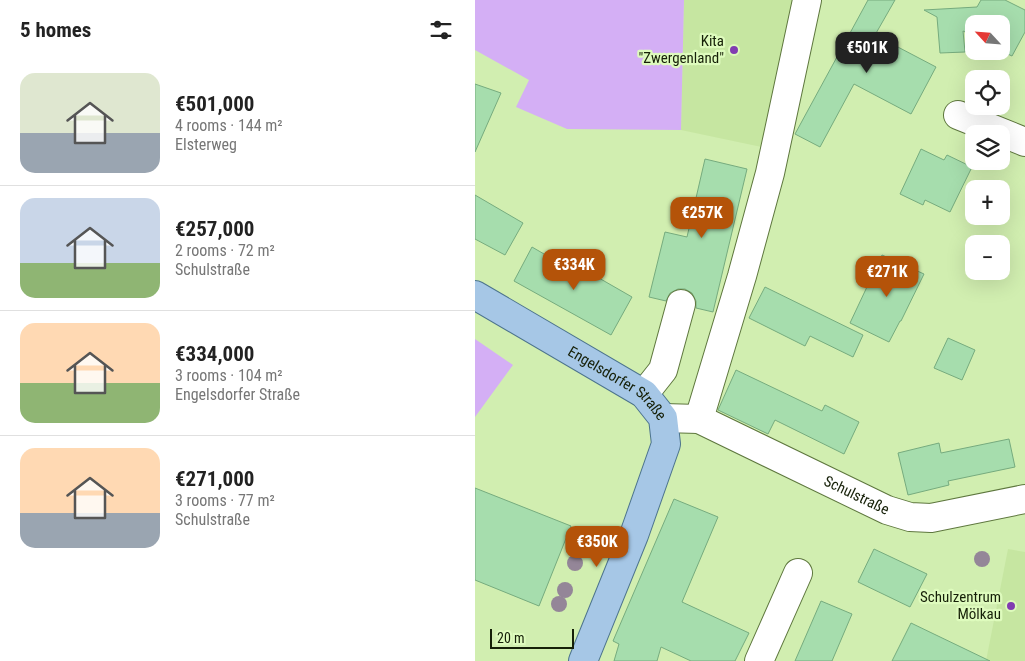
<!DOCTYPE html>
<html lang="en">
<head>
<meta charset="utf-8">
<style>
  :root { --surface:#fff; --page:#f2f2f2; --text:#222; --muted:#767676; --line:#e0e0e0; --accent:#b45309 }
  body { margin:0; font-family:"Roboto Condensed",sans-serif; background:var(--page); color:var(--text); height:100vh; display:flex; flex-direction:column; font-size:19px; white-space:nowrap }
  * { box-sizing:border-box; margin:0 }
  p { font-size:16px; color:var(--muted) }
  .icon { flex:none; width:28px; height:28px; fill:none; stroke:currentColor; stroke-width:2; stroke-linecap:round; stroke-linejoin:round }
  .map { position:relative; flex:1; overflow:hidden }
  .panel { display:flex; flex-direction:column; background:var(--surface); width:475px }
  .panel>* { flex:none }
  .needle { width:32px; rotate:296deg }
  .tools { position:absolute; left:490px; top:15px; display:grid; gap:10px }
  .tools a { display:grid; place-items:center; width:45px; height:45px; border-radius:10px; background:var(--surface); box-shadow:0 5px 20px #0002; font-size:25px }
  .scale { position:absolute; left:15px; bottom:12px; width:84px; box-sizing:border-box; padding-left:5px; border:2px solid #162008; border-top:0; font-size:14px; line-height:18px; white-space:nowrap; color:#162008; -webkit-text-stroke:4px #defbbd; paint-order:stroke }
  .price { position:absolute; translate:-50% -42px; padding:0 11px; border-radius:10px; background:var(--accent); color:#fff; font-size:16px; line-height:32px; filter:drop-shadow(0 1px 2px #0008) }
  .price::after { content:''; position:absolute; left:50%; top:30px; width:15px; height:11px; margin-left:-8px; background:inherit; clip-path:polygon(0 0,100% 0,50% 100%) }
  .price.active { background:#222; color:#fff }
  ul { padding:0; list-style:none }
  li { display:flex; align-items:center; gap:15px; height:125px; padding:0 20px }
  li+li { border-top:1px solid var(--line) }
  li span { display:grid; place-items:center; flex:none; width:140px; height:100px; border-radius:15px; color:#555 }
  li>.icon { margin-inline-start:auto }
  span .icon { width:60px; height:60px; fill:#fffc; stroke-width:1 }
  li b { font-size:21px }
  h2 { display:flex; justify-content:space-between; align-items:center; height:60px; padding:0 20px; font-size:21px }
  main { display:flex; flex:1; min-height:0 }
  .map>svg:first-child { display:block }
  .built { fill:#c6e6a1 }
  .green { fill:#d4aff5 }
  .building { fill:#a6ddad; stroke:#76ab7e }
  .lines { fill:none; stroke-linecap:round; stroke-linejoin:round }
  .minor-casing { stroke:#5e773e; stroke-width:30 }
  .major-casing { stroke:#4d748d; stroke-width:30 }
  .minor { stroke:#fff; stroke-width:28 }
  .major { stroke:#a6c7e6; stroke-width:28 }
  .tree { fill:#948698 }
  .poi-dot { fill:#813db1; stroke:#defbbd; stroke-width:2 }
  .labels { text-anchor:middle; dominant-baseline:central; stroke-width:4.5; stroke-linejoin:round; paint-order:stroke }
  .poi-label { font-size:15px; fill:#162008; stroke:#defbbd; text-anchor:end }
  .street-label { font-size:15px; fill:#162008; stroke:#defbbd }
</style>
</head>
<body>
<main>
<section class="panel">
<h2>5 homes<svg class="icon" aria-label="filters" viewBox="0 0 24 24"><path d="M4 7h16M4 17h16"/><circle cx="9" cy="7" r="2"/><circle cx="15" cy="17" r="2"/></svg></h2>
<ul>
<li><span style="background:linear-gradient(#dfe7d0 60%,#9aa5b1 0)"><svg class="icon" aria-label="home" viewBox="0 0 24 24"><path d="M3 11l9-7 9 7M6 9v11h12V9"/></svg></span><div><b>€501,000</b><p>4 rooms · 144 m²</p><p>Elsterweg</p></div></li>
<li><span style="background:linear-gradient(#c9d6e8 65%,#8fb573 0)"><svg class="icon" aria-label="home" viewBox="0 0 24 24"><path d="M3 11l9-7 9 7M6 9v11h12V9"/></svg></span><div><b>€257,000</b><p>2 rooms · 72 m²</p><p>Schulstraße</p></div></li>
<li><span style="background:linear-gradient(#ffd9b3 60%,#8fb573 0)"><svg class="icon" aria-label="home" viewBox="0 0 24 24"><path d="M3 11l9-7 9 7M6 9v11h12V9"/></svg></span><div><b>€334,000</b><p>3 rooms · 104 m²</p><p>Engelsdorfer Straße</p></div></li>
<li><span style="background:linear-gradient(#ffd9b3 65%,#9aa5b1 0)"><svg class="icon" aria-label="home" viewBox="0 0 24 24"><path d="M3 11l9-7 9 7M6 9v11h12V9"/></svg></span><div><b>€271,000</b><p>3 rooms · 77 m²</p><p>Schulstraße</p></div></li>
</ul>
</section>
<div class="map">
<svg width="550" height="661" viewBox="0 0 550 661">
  <rect width="100%" height="100%" fill="#d1eeb0"/>
  <!-- built -->
  <g class="built">
    <polygon points="209,0 321,0 291,148 206,130"/>
    <polygon points="533,549 550,552 550,661 511,661"/>
  </g>
  <!-- green -->
  <g class="green">
    <polygon points="0,0 209,0 206,130 92,129 41,107 54,80 0,50"/>
    <polygon points="0,339 38,365 0,417"/>
  </g>
  <!-- building -->
  <g class="building">
    <polygon points="393,0 420,0 400,35 461,67 436,114 379,84 345,147 320,134"/>
    <polygon points="506,0 530,0 550,10 550,32 537,56 526,51 526,24 499,24 499,36 488,31 490,52 465,53 462,17 449,10 502,7"/>
    <polygon points="0,84 26,93 0,152"/>
    <polygon points="446,149 469,160 472,155 497,167 475,212 450,200 448,205 425,194"/>
    <polygon points="230,159 272,169 238,312 221,308 221,301 217,293 210,289 203,289 195,293 191,301 174,297 190,232 212,237"/>
    <polygon points="0,195 48,223 30,255 0,239"/>
    <polygon points="57,247 107,276 110,270 157,297 136,335 39,281"/>
    <polygon points="407,255 449,274 426,321 425,321 414,342 375,323"/>
    <polygon points="290,287 388,335 378,357 335,336 330,346 274,318"/>
    <polygon points="473,338 500,350 487,380 459,368"/>
    <polygon points="261,370 347,411 350,405 384,422 369,454 300,420 293,434 243,410"/>
    <polygon points="534,439 540,467 473,481 474,485 433,495 423,453 464,443 466,453"/>
    <polygon points="0,488 96,526 64,606 0,580"/>
    <polygon points="199,499 243,517 207,602 274,633 260,661 216,661 186,647 182,661 139,661 144,644 138,641"/>
    <polygon points="399,549 452,574 435,607 383,582"/>
    <polygon points="346,601 377,614 357,661 320,661"/>
    <polygon points="436,623 515,661 417,661"/>
  </g>
  <g class="lines">
    <defs>
      <g id="minor">
        <polyline points="483,115 550,142"/>
        <polyline points="169,394 188,370 206,304"/>
        <path id="s1" d="M188 418 224 419 412 510 435 517 456 518 550 499"/>
        <polyline points="224,419 267,276 295,173 332,0"/>
        <polyline points="284,661 323,573"/>
      </g>
      <g id="major">
        <path id="s2" d="M0 295 169 394 188 418 191 444 159 535 108 661"/>
      </g>
    </defs>
    <!-- minor casing -->
    <use href="#minor" class="minor-casing"/>
    <!-- major casing -->
    <use href="#major" class="major-casing"/>
    <!-- minor -->
    <use href="#minor" class="minor"/>
    <!-- major -->
    <use href="#major" class="major"/>
  </g>
  <!-- trees -->
  <g class="tree">
    <circle cx="107" cy="547" r="8"/>
    <circle cx="507" cy="559" r="8"/>
    <circle cx="100" cy="563" r="8"/>
    <circle cx="90" cy="590" r="8"/>
    <circle cx="84" cy="604" r="8"/>
  </g>
  <!-- markers -->
  <g class="poi-dot">
    <circle cx="259" cy="50" r="5"/>
    <circle cx="536" cy="606" r="5"/>
  </g>
  <g class="labels">
    <!-- poi labels -->
    <g class="poi-label">
      <text x="249" y="41">Kita<tspan x="249" dy="17">"Zwergenland"</tspan></text>
      <text x="526" y="597">Schulzentrum<tspan x="526" dy="17">Mölkau</tspan></text>
    </g>
    <!-- street labels -->
    <g class="street-label">
      <text stroke="none"><textPath href="#s2" startOffset="168">Engelsdorfer Straße</textPath></text>
      <text stroke="none"><textPath href="#s1" startOffset="211">Schulstraße</textPath></text>
    </g>
  </g>
</svg>
<div class="tools">
<a><svg class="needle" viewBox="-14 -14 28 28"><path d="M0-13l5 13h-10z" fill="#e53935"/><path d="M0 13l5-13h-10z" fill="#767676"/></svg></a>
<a><svg class="icon" aria-label="locate" viewBox="0 0 24 24"><circle cx="12" cy="12" r="6"/><path d="M12 2v4M12 18v4M2 12h4M18 12h4"/></svg></a>
<a><svg class="icon" aria-label="layers" viewBox="0 0 24 24"><path d="M12 4l9 5-9 5-9-5zM3 14l9 5 9-5"/></svg></a>
<a>+</a>
<a>−</a>
</div>
<div class="scale">20 m</div>
<b class="price active" style="left:392px;top:74px">€501K</b>
<b class="price" style="left:227px;top:239px">€257K</b>
<b class="price" style="left:99px;top:291px">€334K</b>
<b class="price" style="left:412px;top:298px">€271K</b>
<b class="price" style="left:122px;top:568px">€350K</b>
</div>
</main>
</body>
</html>
